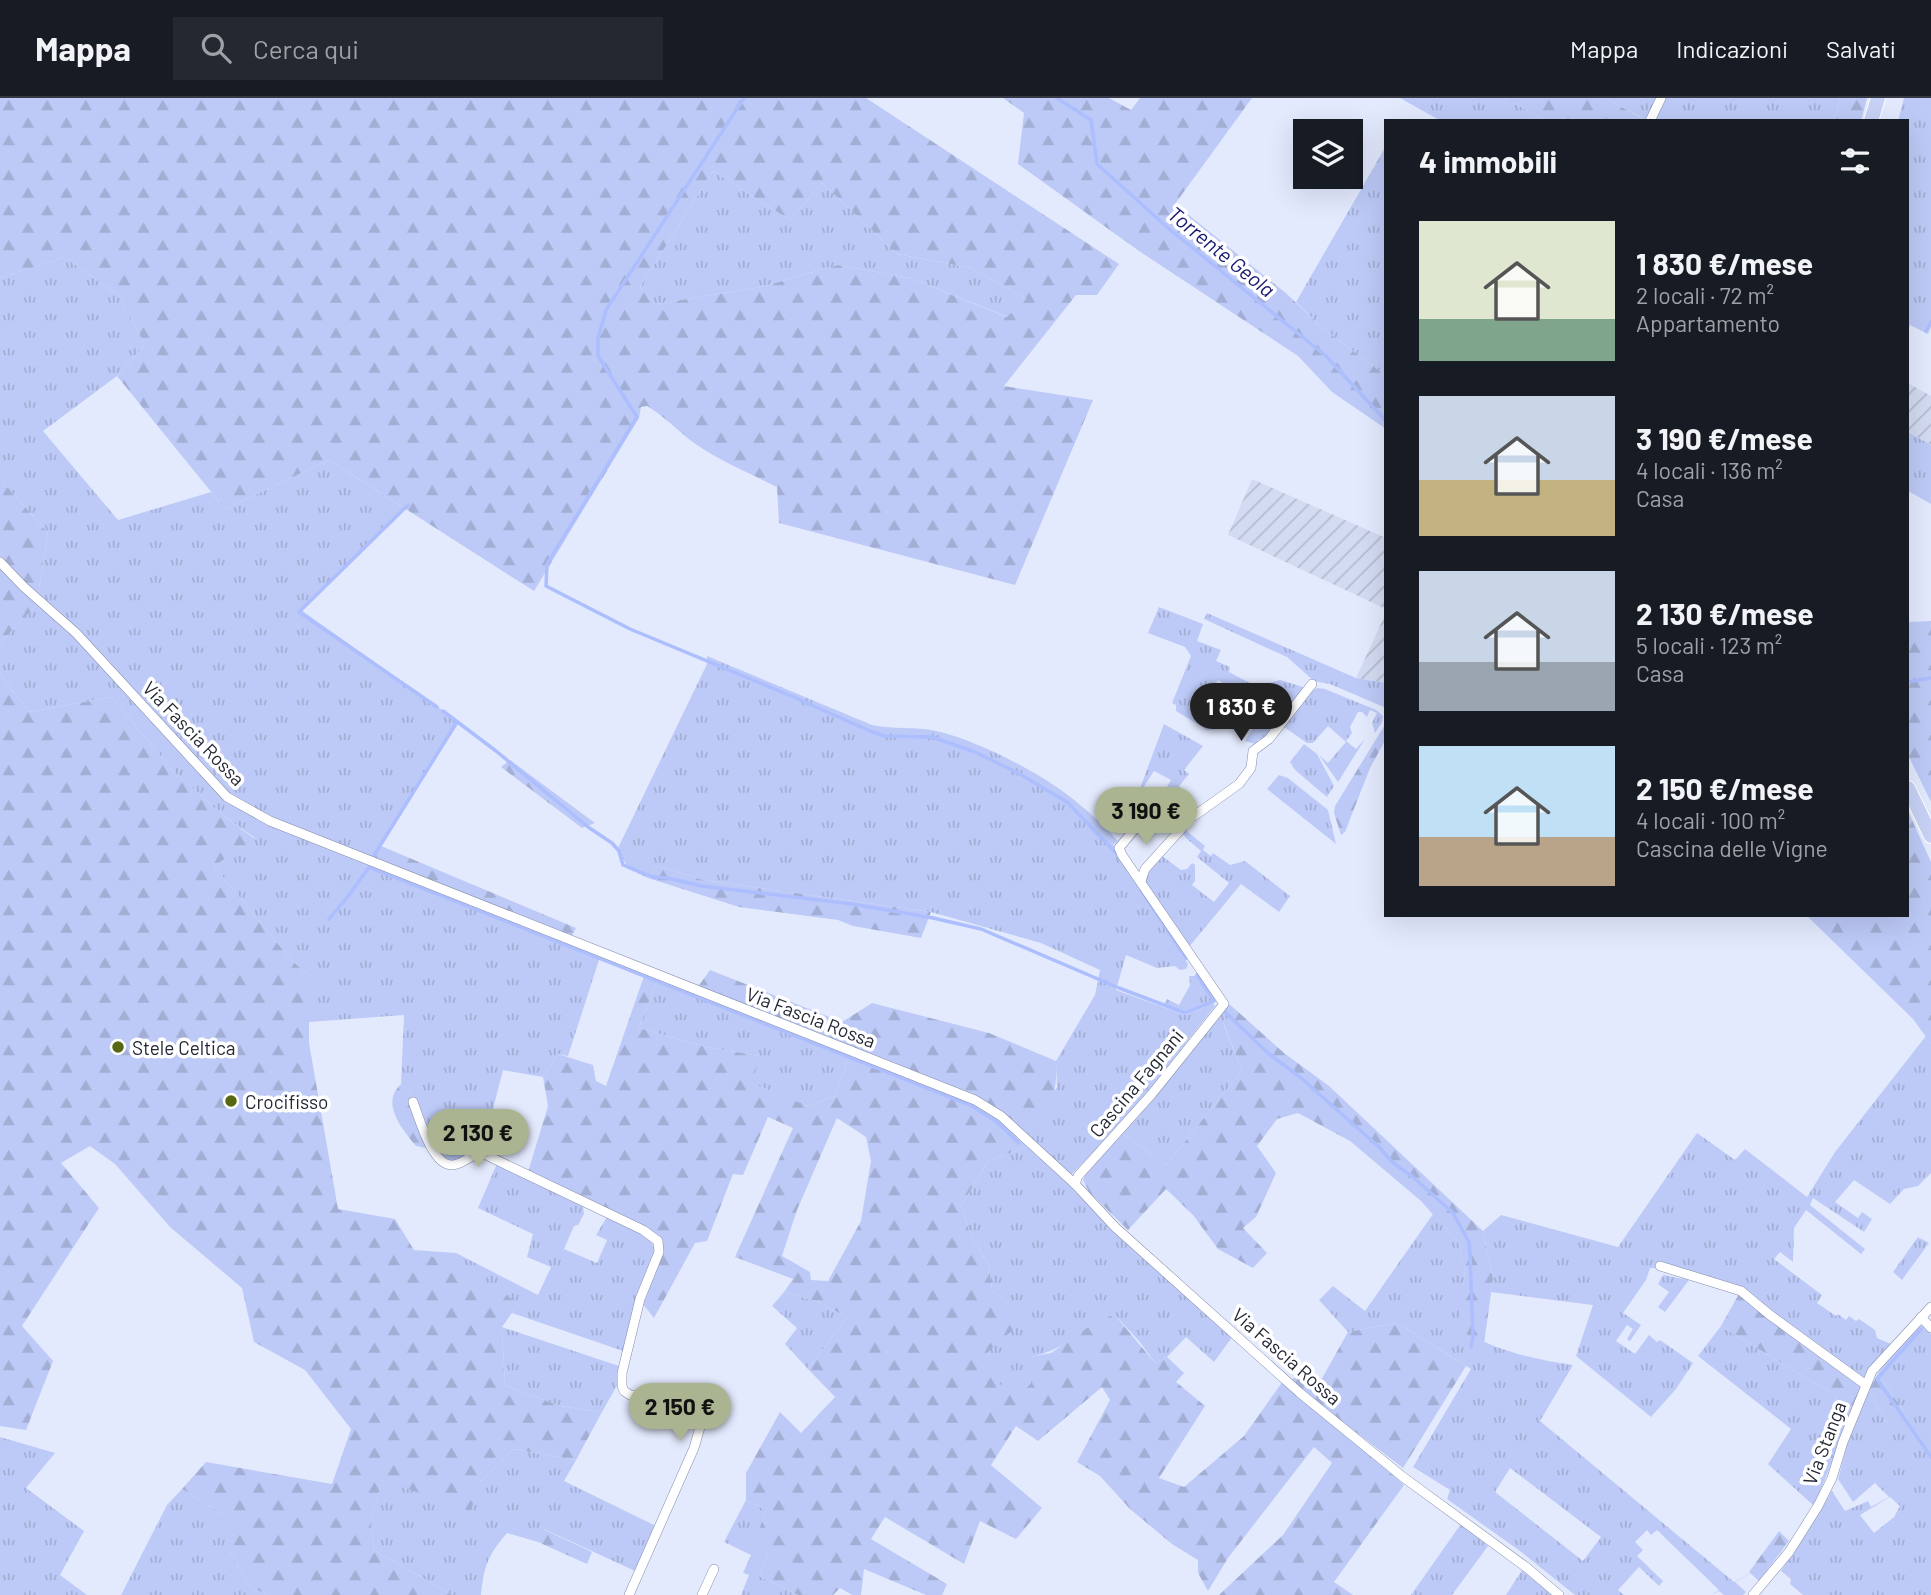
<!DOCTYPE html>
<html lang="it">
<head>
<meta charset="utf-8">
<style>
  :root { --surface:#171b24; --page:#242831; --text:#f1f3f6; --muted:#9ea1a6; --line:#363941; --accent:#abb490 }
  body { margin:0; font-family:Barlow,sans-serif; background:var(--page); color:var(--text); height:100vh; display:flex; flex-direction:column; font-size:26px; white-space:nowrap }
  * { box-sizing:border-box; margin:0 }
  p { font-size:23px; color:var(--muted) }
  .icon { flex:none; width:38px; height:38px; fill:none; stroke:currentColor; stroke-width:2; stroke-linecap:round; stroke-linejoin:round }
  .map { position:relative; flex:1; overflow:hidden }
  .details { position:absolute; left:1384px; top:21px; width:525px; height:798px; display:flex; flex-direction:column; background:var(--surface); border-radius:0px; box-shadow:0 7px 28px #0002 }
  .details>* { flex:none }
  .buttons { position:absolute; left:1293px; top:21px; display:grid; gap:14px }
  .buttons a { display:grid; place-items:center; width:70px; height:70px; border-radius:0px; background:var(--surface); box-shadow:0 7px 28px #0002; font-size:35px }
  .price { position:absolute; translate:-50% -60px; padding:0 16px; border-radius:24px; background:var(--accent); color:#111; font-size:23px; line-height:46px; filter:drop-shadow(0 2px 4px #0008) }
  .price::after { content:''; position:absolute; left:50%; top:42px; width:21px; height:16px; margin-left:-10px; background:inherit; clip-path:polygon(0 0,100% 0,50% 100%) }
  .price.on { background:#222; color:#fff }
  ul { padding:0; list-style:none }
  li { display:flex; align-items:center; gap:21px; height:175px; padding:0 35px }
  li span { display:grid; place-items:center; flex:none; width:196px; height:140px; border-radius:0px; color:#555 }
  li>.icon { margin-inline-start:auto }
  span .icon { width:84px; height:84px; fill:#fffc; stroke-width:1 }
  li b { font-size:30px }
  h2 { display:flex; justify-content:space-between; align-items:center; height:84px; padding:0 35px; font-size:30px }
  header { display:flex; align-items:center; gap:42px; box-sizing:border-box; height:98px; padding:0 35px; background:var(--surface); border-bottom:2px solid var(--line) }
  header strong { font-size:33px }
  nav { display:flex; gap:38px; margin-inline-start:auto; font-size:24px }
  .search { width:490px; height:63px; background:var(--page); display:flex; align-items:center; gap:18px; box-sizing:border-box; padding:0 24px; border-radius:0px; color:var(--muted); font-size:26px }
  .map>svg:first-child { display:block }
  .industrial { fill:url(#industrial-furrows) }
  .grass { fill:url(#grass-tufts); fill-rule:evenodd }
  .forest { fill:url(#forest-firs); fill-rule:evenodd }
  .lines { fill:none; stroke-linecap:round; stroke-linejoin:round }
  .stream { stroke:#acbefe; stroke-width:3.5 }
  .minor-casing { stroke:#848dac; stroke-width:10 }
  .trunk-casing { stroke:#fff; stroke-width:16 }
  .minor { stroke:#fff; stroke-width:9 }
  .trunk { stroke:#c7d2f6; stroke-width:14 }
  .poi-dot { fill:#566814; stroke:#fff; stroke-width:2.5 }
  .labels { text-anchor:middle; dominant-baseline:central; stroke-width:7; stroke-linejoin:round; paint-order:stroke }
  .street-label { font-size:19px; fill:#242734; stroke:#fff }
  .poi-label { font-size:19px; fill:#242734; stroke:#fff; text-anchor:start }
  .water-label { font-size:21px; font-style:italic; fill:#171971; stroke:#fff }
</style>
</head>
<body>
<header>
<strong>Mappa</strong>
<div class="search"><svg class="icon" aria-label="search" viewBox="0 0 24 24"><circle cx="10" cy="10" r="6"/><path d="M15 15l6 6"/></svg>Cerca qui</div>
<nav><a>Mappa</a><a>Indicazioni</a><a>Salvati</a></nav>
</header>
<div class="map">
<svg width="1931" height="1497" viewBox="0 0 1931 1497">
  <defs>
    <pattern id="industrial-furrows" width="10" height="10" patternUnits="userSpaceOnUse" patternTransform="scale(1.75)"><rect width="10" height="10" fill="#d3dbf2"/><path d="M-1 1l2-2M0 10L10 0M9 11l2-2" fill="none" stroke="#b5bcd0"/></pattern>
    <pattern id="grass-tufts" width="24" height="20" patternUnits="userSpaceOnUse" patternTransform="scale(1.75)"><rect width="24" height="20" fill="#bdcaf7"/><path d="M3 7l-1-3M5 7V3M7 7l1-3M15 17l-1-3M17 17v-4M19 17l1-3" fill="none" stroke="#a2aed4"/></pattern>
    <pattern id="forest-firs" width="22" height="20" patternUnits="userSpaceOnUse" patternTransform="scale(1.75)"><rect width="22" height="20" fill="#bdcaf7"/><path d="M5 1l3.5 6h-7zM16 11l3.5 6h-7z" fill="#a2aed4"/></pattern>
  </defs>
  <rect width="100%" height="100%" fill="#e4eafe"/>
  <!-- industrial -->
  <g class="industrial">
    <polygon points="1908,285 1931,298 1931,347 1908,334"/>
    <polygon points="1252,381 1386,440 1386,511 1228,437"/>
    <polygon points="1386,515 1386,585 1356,580"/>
  </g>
  <!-- grass -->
  <g class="grass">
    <polygon points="1400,0 1505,0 1546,23 1441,23"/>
    <polygon points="1605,0 1840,0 1834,23 1643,23 1643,20"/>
    <polygon points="1904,0 1931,0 1931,229 1928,236 1910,227 1908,231 1908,23 1898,23"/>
    <polygon points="1386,48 1386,278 1320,228 1296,204"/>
    <polygon points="713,73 790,122 822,85 897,156 971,170 1026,201 1008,219 910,180 838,167 761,189 656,206 640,189"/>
    <polygon points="65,159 118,197 145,247 117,278 43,333 118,422 211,394 225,411 329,362 404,410 301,512 459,624 369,766 600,859 568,958 558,956 543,979 503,972 482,1054 461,1063 445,1066 434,1047 421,1014 411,1010 412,996 401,986 404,917 309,924 309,877 292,863 214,768 255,740 225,719 172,672 112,599 29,614 0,576 0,545 36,508 48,435 0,381 0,180"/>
    <polygon points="1908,334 1931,347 1931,406 1908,393"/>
    <polygon points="1159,509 1203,526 1197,543 1221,552 1216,563 1230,569 1229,574 1259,590 1262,587 1280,582 1303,589 1304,591 1268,638 1262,642 1259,641 1255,646 1245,643 1261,618 1240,605 1235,613 1224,610 1235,593 1218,582 1213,590 1208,589 1200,602 1221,617 1216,631 1207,632 1176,613 1176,607 1172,605 1191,558 1185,549 1148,535"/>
    <polygon points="1207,515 1356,580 1386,585 1386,610 1330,586 1314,583 1287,559 1204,521"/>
    <path d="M707 558 872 627C894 632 916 628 936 633 980 643 1045 677 1079 706 1093 717 1106 730 1118 743L1113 747 1188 866 1186 871 1180 872 1175 868 1157 870 1126 857 1116 892 1185 917 1213 905 1215 908 1124 1023 1070 1078 1027 1038 1057 989 1056 963 1095 897 1100 872 1041 845 931 814 703 782 657 768 648 780 628 771 618 750 707 566Z"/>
    <polygon points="1317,590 1325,591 1376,612 1383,618 1382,624 1375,635 1372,625 1377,615 1370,612 1367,619 1362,614 1358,614 1350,629 1352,635 1346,643 1356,651 1365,641 1338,684 1319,657 1328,665 1346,644 1328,628 1313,645 1307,645 1284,629 1310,594"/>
    <polygon points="1164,626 1203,648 1184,672 1189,676 1179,688 1186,695 1178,702 1163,696 1171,682 1154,673 1136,701"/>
    <polygon points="1304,646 1317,656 1334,688 1327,699 1295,672 1290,664"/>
    <polygon points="1279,677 1288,680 1328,712 1336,746 1267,691"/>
    <polygon points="1183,730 1205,748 1203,752 1211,758 1213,755 1230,767 1245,763 1290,798 1279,814 1241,786 1189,849 1146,785 1145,776 1162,758 1181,772 1187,771 1192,765 1195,767 1195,783 1192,787 1214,804 1229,785 1197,759 1201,753 1186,740 1182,734"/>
    <polygon points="1189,878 1196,878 1212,902 1185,914 1164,906 1167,901 1179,907 1190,887"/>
    <polygon points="657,883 850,957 835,998 808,1008 751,985 759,958 706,949 639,930"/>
    <polygon points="1228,905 1236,912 1223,925 1242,973 1166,1067 1122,1035"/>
    <polygon points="1926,938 1931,946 1931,1075 1918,1088 1904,1091 1890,1106 1854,1082 1835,1104 1858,1120 1862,1114 1872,1121 1864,1134 1813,1100 1810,1107 1865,1151 1861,1156 1806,1112 1794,1130 1793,1164 1780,1154 1774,1161 1822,1197 1817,1205 1836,1218 1838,1216 1846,1222 1849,1218 1856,1223 1859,1221 1875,1232 1877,1240 1891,1246 1863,1283 1740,1191 1659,1164 1656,1170 1650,1170 1646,1182 1623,1215 1641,1227 1630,1243 1627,1241 1633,1231 1627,1227 1616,1243 1635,1256 1649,1237 1657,1244 1660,1242 1693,1265 1676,1291 1651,1319 1576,1258 1593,1207 1491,1194 1493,1181 1483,1133 1501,1117 1618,1149 1697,1035 1735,1062 1745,1051 1807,1099 1835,1054"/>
    <path d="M1030 1048 1125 1144 1233 1238 1214 1264 1186 1239 1167 1259 1155 1265 1139 1243 1114 1216C1086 1230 1062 1253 1031 1259V1285L1015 1303 978 1263 1010 1208 992 1192 989 1167 971 1138 961 1108 988 1063Z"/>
    <path d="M498 1063 583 1108 584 1116 578 1127 574 1128 564 1151 597 1165 607 1142 596 1137 607 1119 648 1138 656 1153 626 1254 512 1215 518 1206C484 1184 451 1166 414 1152L456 1155 538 1197 551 1169 527 1159 533 1136 478 1110Z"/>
    <path d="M1433 1116 1459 1146 1465 1172 1459 1231C1494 1252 1532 1261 1573 1267L1540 1323 1734 1484 1797 1450 1832 1393 1845 1413 1868 1403 1871 1409 1889 1399 1875 1385 1853 1404 1838 1381 1849 1340 1869 1292 1888 1327 1908 1320 1878 1275 1917 1228H1924L1931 1236V1497H1803L1790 1486 1791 1481 1781 1473 1795 1451 1735 1484 1746 1494 1743 1497H1724L1719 1493 1711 1497 1719 1492 1657 1432 1651 1437 1647 1432 1635 1444 1643 1452 1637 1458 1663 1483 1659 1488 1639 1469 1618 1492 1624 1497H1575L1520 1453 1447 1401 1450 1392 1413 1369 1471 1271 1397 1225 1348 1234 1319 1202 1333 1188 1365 1213ZM1510 1370 1601 1439 1583 1463 1495 1394ZM1890 1399 1900 1408 1894 1419 1874 1435 1860 1417Z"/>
    <polygon points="1918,1139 1929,1145 1902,1182 1893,1174"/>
    <polygon points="1663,1177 1689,1182 1665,1214 1658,1209 1669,1194 1658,1186"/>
    <polygon points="784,1194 816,1203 847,1219 808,1271 785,1246 797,1230 772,1208"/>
    <polygon points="1721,1228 1836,1298 1838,1310 1834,1326 1846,1329 1814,1408 1768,1366 1791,1331 1698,1258"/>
    <polygon points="502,1229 622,1269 619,1284 602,1314 560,1308 505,1287"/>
    <polygon points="0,1339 55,1355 26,1390 84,1433 60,1477 87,1497 0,1497"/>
    <path d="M513 1351 576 1362 564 1383 656 1428 635 1473 544 1431 538 1444 507 1435C488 1457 484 1468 481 1497H452L374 1452 371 1424 382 1381 479 1385Z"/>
    <polygon points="182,1391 229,1420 229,1452 250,1489 268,1497 121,1497 167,1407"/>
    <polygon points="746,1402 766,1412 756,1443 768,1456 759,1478 798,1497 741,1497 749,1477 743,1475 751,1457 724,1444"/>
    <polygon points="1461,1426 1488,1448 1452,1497 1411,1497"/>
    <polygon points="1522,1472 1552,1497 1506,1497"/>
  </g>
  <!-- forest -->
  <g class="forest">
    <path d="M0 0H866L1119 166 1097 197H1076L1004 288 1093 302 1015 487 779 425 777 389C749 375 720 363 694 345 678 333 664 318 647 308L641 309 639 320 534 493 329 362 225 411 117 278 145 247 118 197 65 159 0 180ZM713 73 790 122 822 85 897 156 971 170 1026 201 1007 219 910 180 838 167 761 189 656 206 640 189Z"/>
    <polygon points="1003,0 1109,0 1131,12 1140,0 1252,0 1175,106 1287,196 1320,228 1386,278 1386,331 1332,294 1298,258 1139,153 1018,66 1024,15"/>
    <polygon points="1505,0 1605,0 1644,21 1643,23 1546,23"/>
    <polygon points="1840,0 1867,0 1861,23 1834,23"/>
    <polygon points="0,381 48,435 36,508 0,545"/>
    <polygon points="1931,523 1931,704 1908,657 1908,524"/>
    <polygon points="0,576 29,614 112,599 172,672 225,719 255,741 214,768 292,863 309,877 309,945 338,1111 395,1121 414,1152 452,1166 519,1205 502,1229 505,1287 560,1308 602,1314 576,1362 513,1351 479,1385 471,1413 382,1382 371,1424 374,1452 452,1497 268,1497 250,1489 229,1452 229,1420 182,1391 206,1364 332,1386 351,1331 305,1272 254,1244 242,1190 170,1129 115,1066 90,1048 61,1065 99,1110 22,1228 53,1263 26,1332 0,1328"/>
    <polygon points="1386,625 1386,641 1370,670 1345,734 1341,737 1334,715 1335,708"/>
    <polygon points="510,662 595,725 582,730 501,669"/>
    <polygon points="1908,713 1931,764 1931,946 1913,921 1806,817 1908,817"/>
    <polygon points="381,748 576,830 571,840 374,759"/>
    <polygon points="657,768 703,782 931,814 921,840 853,828 838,822 739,809 648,780"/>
    <path d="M710 872 842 924 872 905 989 935 1056 963C1058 997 1050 1013 1027 1038L1004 1016 697 890Z"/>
    <path d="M644 878 657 883 639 930 706 949 760 958 752 985 808 1008 835 998 850 957 973 1006 999 1021 1030 1048 988 1063 961 1108 971 1138 989 1167 992 1192 1010 1208 1016 1229 978 1263 1015 1302 1031 1285V1259L1051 1255 1090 1228 1114 1216 1155 1265 1167 1259 1184 1275 1176 1284 1205 1308 1159 1380 1184 1389 1244 1338 1283 1283 1404 1387 1334 1484 1353 1497H1219L1283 1437 1332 1365 1314 1349 1228 1460 1208 1493 1198 1475V1462L1172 1446 1130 1411 1100 1378 1077 1364 1110 1302 1102 1289 1038 1343 1016 1328 991 1367 1042 1410 1016 1441 980 1423 964 1466 885 1419 871 1441 947 1486 942 1497H926L864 1471 861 1497H852L840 1490 833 1497H798L759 1478 768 1456 755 1443 766 1412 746 1402V1375L780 1314 801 1335 835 1299 808 1271 847 1219 816 1203 784 1194 793 1181 735 1159 793 1030 768 1019 743 1077 733 1076 707 1143 695 1145 654 1220 642 1205 661 1140 528 1074 548 1008 543 979 558 956 593 967 596 983 606 988ZM837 1020 866 1039 871 1063 861 1123 828 1183 811 1182 810 1174 782 1158 797 1112Z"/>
    <polygon points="1236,912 1284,955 1329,988 1483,1133 1493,1181 1484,1246 1458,1231 1465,1173 1459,1146 1421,1103 1350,1043 1298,1015 1277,1021 1257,1048 1276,1075 1256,1119 1243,1130 1267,1155 1253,1170 1218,1151 1193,1117 1166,1091 1128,1132 1089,1094 1083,1082 1087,1073 1122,1035 1166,1067 1242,973 1223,924"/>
    <path d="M401 986 412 996 411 1010 421 1014 434 1048 431 1051 416 1048C402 1031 380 1005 401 986Z"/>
    <polygon points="1740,1194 1862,1285 1846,1329 1834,1326 1838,1310 1836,1298 1721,1228"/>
    <polygon points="1397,1225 1466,1268 1403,1370 1302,1293 1292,1281 1300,1277 1320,1284 1348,1234"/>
    <polygon points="1878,1275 1908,1320 1907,1328 1888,1327 1869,1292"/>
    <polygon points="543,1431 592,1454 587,1466 538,1444"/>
    <polygon points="1779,1433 1789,1443 1759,1483 1749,1474"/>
  </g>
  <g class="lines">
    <!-- stream -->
    <g class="stream">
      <polyline points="744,0 606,212 598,240 598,258 637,319 547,466 546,488 630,531 789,597 870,633 884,638 932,639 975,654 1018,675 1067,704 1117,756"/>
      <polyline points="1057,0 1091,22 1097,66 1168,130 1326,258 1386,323"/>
      <polyline points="1926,233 1931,224"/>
      <polyline points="408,407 299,514 437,609"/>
      <polyline points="1908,584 1931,580"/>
      <polyline points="443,613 496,653 588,729 612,745 619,753 623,767 653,779 667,780 702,788 852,806 933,820 981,831 1119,890 1185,915 1214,903 1197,877"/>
      <polyline points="373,759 457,624"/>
      <polyline points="1141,792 1186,860"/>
      <polyline points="329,821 349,797 369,769 970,1007 997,1024 1019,1045"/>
      <polyline points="1224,913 1269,956 1300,979 1379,1049 1392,1064 1413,1079 1453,1115 1469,1144 1470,1156 1473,1239 1471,1249"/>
      <polyline points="1921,1231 1877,1281 1931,1359"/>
    </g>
    <defs>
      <g id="minor">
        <polyline points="1650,23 1661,0"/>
        <polyline points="0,464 24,489 76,535 227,699 270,723 975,1002 1001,1018 1075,1086 1115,1129 1300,1295 1403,1379 1526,1469 1559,1497"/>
        <polyline points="1194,718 1239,686 1251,670 1253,653 1269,641 1312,586"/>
        <polyline points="1141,783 1145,771 1182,730"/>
        <path d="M413 1004C419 1019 432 1068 452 1067 463 1067 470 1056 482 1055L643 1132 658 1143 659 1154 640 1201 622 1275V1288L624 1293 630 1297 705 1312 694 1350 629 1497"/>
        <polyline points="1075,1086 1078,1078 1151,997 1224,906 1122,757 1119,750 1142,722 1151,715 1157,714 1170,703"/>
        <polyline points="1660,1168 1741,1193 1770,1217 1866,1287"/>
        <polyline points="1921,1219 1931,1230"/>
        <polyline points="702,1497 714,1471"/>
        <polyline points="1753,1497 1789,1454 1818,1408 1832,1380 1843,1344 1872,1273 1931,1209"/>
      </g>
      <g id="trunk">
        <polyline points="1871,23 1878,0"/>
        <polyline points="1908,690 1931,738"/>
      </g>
    </defs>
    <!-- minor casing -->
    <use href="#minor" class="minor-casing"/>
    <!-- trunk casing -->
    <use href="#trunk" class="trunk-casing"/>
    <!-- minor -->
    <use href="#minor" class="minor"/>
    <!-- trunk -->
    <use href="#trunk" class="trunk"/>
  </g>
  <!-- markers -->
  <g class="poi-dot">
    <circle cx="118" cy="949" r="7"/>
    <circle cx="231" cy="1003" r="7"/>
  </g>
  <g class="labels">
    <!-- street labels -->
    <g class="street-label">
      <text transform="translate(194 635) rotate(46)">Via Fascia Rossa</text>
      <text transform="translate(811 919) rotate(21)">Via Fascia Rossa</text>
      <text transform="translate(1136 985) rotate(-50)">Cascina Fagnani</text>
      <text transform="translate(1287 1258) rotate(41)">Via Fascia Rossa</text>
      <text transform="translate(1824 1345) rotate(-69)">Via Stanga</text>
    </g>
    <!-- poi labels -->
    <g class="poi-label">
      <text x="132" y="949">Stele Celtica</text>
      <text x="245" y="1003">Crocifisso</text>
    </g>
    <!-- water labels -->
    <g class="water-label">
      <text transform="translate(1222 153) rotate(39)">Torrente Geola</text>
    </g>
  </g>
</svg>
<div class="buttons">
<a><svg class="icon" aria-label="layers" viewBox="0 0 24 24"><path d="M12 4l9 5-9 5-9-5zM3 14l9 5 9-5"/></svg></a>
</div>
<b class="price on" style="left:1241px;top:645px">1 830 €</b>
<b class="price" style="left:1146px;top:749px">3 190 €</b>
<b class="price" style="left:478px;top:1071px">2 130 €</b>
<b class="price" style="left:680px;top:1345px">2 150 €</b>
<section class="details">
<h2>4 immobili<svg class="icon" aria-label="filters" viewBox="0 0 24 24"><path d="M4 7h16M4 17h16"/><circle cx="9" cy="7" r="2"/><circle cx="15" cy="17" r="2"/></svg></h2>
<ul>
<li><span style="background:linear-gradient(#dfe7d0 70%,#7fa58c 0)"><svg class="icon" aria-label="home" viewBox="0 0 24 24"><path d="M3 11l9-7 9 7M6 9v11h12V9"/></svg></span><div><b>1 830 €/mese</b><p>2 locali · 72 m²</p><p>Appartamento</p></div></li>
<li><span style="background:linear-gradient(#c9d6e8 60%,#c2b280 0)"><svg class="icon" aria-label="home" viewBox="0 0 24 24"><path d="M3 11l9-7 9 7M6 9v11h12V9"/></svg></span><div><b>3 190 €/mese</b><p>4 locali · 136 m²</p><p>Casa</p></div></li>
<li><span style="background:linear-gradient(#c9d6e8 65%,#9aa5b1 0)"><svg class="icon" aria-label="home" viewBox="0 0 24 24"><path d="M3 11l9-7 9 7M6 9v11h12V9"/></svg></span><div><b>2 130 €/mese</b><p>5 locali · 123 m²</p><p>Casa</p></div></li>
<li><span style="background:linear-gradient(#bfe0f5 65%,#b9a48a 0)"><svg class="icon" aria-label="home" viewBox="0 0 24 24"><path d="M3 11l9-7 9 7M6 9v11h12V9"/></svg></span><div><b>2 150 €/mese</b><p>4 locali · 100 m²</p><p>Cascina delle Vigne</p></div></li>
</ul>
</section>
</div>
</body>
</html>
